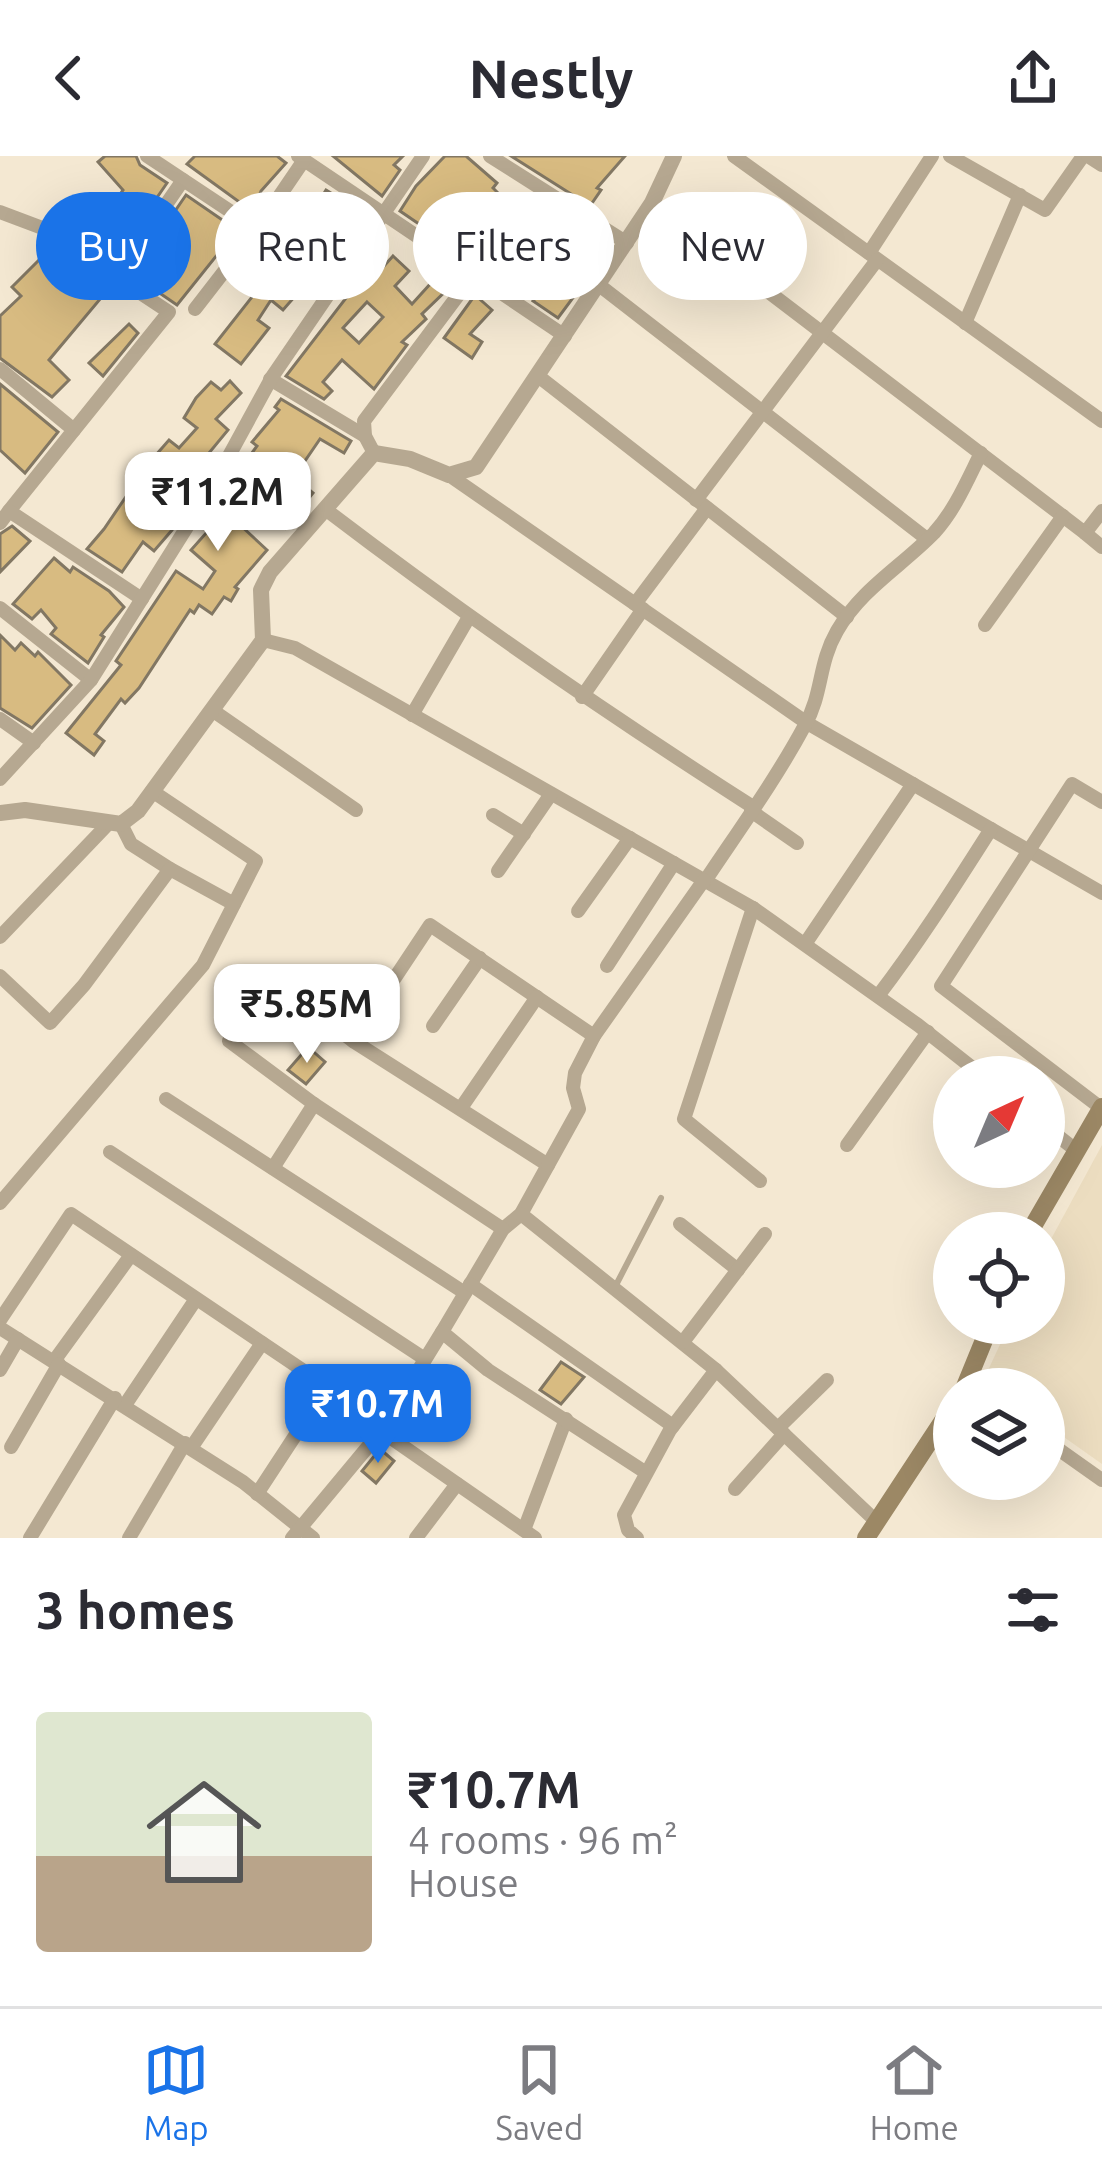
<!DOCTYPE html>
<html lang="en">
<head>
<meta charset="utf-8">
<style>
  :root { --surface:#fff; --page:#f7f7f7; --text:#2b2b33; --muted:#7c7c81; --line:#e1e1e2; --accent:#1a73e8 }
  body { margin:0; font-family:Ubuntu,sans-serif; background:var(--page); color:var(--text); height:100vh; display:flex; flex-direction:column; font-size:45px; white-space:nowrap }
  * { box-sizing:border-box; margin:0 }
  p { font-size:39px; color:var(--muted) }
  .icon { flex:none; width:66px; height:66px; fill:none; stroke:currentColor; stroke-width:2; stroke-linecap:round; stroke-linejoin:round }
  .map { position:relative; height:1382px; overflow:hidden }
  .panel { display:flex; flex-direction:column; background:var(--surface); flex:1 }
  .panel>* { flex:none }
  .top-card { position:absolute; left:36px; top:36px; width:1032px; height:108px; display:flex; gap:24px }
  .needle { width:78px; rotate:44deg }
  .tools { position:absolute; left:933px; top:900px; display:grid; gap:24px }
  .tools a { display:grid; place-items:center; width:132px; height:132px; border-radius:50%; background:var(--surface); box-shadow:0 12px 48px #0002; font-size:60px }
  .price { position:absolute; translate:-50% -102px; padding:0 27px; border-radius:24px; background:#fff; color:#222; font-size:39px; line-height:78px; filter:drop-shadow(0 3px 6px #0008) }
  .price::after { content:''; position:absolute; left:50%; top:72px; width:36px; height:27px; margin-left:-18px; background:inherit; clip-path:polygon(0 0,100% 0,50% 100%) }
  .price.current { background:var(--accent); color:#fff }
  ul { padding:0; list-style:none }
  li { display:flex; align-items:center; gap:36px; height:300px; padding:0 36px }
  li span { display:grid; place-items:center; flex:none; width:336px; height:240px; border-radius:12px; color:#555 }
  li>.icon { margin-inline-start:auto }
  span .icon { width:144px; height:144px; fill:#fffc; stroke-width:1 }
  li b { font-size:51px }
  h2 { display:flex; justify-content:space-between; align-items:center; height:144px; padding:0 36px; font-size:51px }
  .pill { padding:0 42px; border-radius:54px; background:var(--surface); box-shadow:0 12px 48px #0002; font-size:42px; line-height:108px }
  .pill.current { background:var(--accent); color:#fff }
  header { display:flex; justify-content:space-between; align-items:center; height:156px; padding:0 36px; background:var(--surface); font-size:54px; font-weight:700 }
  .tab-bar { display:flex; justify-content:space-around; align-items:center; height:168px; border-top:3px solid var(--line); background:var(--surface); font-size:33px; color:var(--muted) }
  .tab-bar a { display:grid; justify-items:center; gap:6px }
  .tab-bar .current { color:var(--accent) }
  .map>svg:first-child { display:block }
  .built { fill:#ecddc0 }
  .building { fill:#d8bb81; stroke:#827763; stroke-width:3; fill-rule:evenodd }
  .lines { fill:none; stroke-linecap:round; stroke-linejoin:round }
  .service { stroke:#b6a891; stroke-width:6 }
  .minor { stroke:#b6a891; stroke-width:14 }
  .tertiary { stroke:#b6a891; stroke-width:16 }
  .secondary { stroke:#9c8865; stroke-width:18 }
</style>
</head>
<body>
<header><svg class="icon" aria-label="back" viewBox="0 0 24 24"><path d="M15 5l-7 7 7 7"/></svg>Nestly<svg class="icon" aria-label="share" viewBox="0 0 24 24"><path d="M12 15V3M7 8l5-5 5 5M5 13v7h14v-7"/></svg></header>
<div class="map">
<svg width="1102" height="1382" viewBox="0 0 1102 1382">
  <rect width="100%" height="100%" fill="#f4e8d2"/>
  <!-- built -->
  <polygon class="built" points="1102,989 1102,1308 1044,1267 1044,1233 994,1233 983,1225 1010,1167 1044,1167 1044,1096"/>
  <!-- building -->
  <g class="building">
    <polygon points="105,0 136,0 140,9 167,27 118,98 97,83 119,51 113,48 123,34 98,6"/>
    <polygon points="195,0 277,0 286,7 261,35 253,56 187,8"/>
    <polygon points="333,0 403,0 394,9 400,14 382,40"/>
    <polygon points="445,0 466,0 497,27 493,32 510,49 493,66 505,78 486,98 473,86 463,98 400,55 416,30"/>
    <polygon points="511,0 625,0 597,32 601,34 590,50"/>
    <polygon points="326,34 344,45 342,49 363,67 349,89 309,61"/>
    <polygon points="186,39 237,74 177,149 132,118"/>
    <polygon points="533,58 546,69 555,58 598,92 566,132 575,139 558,162 533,145 556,116 527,93 537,81 523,70"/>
    <polygon points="278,79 291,88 288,92 310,112 305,117 316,127 308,137 303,131 283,154 271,144 258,164 269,172 241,208 215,188 270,118 257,109"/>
    <polygon points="53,90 78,115 75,119 101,142 49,204 69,224 52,241 0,202 0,160 21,140 12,131"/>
    <path d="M393 100 409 115 395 130 412 148 441 116 454 127 422 158 426 163 402 186 407 189 374 233 342 204 323 226 332 235 324 243 286 220 353 133 349 129 366 110 376 119ZM367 146 383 161 359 187 343 172Z"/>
    <polygon points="475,139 492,154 470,178 482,186 472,202 444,182"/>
    <polygon points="129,168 138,177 103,220 89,207"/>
    <polygon points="230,225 241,237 216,263 228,274 185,326 196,336 172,374 154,395 143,386 122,416 87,393 104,373 136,326 134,324 169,284 179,292 197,272 184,262 196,242 211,226 221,234"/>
    <polygon points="0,228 58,276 25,317 0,294"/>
    <polygon points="281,243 351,285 344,297 320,283 294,321 313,337 285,372 257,347 239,368 267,394 235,431 238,433 231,445 224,441 212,458 199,449 194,457 190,454 139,532 125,547 121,543 95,578 104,585 94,599 66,577 121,509 116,505 176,415 203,433 215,415 191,394 208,375 201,369 231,333 228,330 257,290 252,286 279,254 275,251"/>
    <polygon points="12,370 30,385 0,416 0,378"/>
    <polygon points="54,402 70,416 73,411 109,435 124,451 101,479 104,481 88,507 51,478 56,472 41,454 32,463 13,448"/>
    <polygon points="0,479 15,494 21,487 35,500 38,496 71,529 32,572 0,552"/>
    <polygon points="308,891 325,906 306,928 288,914"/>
    <polygon points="561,1206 584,1221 561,1248 540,1234"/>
    <polygon points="380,1293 394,1305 376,1327 362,1315"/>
  </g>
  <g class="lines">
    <!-- service -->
    <polyline class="service" points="615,1131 661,1042"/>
    <!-- minor -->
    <g class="minor">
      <polyline points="147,0 257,73 195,153"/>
      <polyline points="298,0 565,180"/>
      <polyline points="490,0 627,87"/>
      <polyline points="734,0 1102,265"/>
      <polyline points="950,0 1045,54 1083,0"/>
      <polyline points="1088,0 1102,9"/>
      <polyline points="652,47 1085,377 1102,355"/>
      <polyline points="0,56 69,82 116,121"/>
      <polyline points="257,73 304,4"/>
      <polyline points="869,97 932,0"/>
      <polyline points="599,129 927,383"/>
      <polyline points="965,167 1020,39"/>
      <polyline points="0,213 74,274 9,355"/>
      <polyline points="538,220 847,461"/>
      <polyline points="270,223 365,280"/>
      <polyline points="74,274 169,156 116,121 183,24"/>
      <polyline points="374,297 365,280 364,265 474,118"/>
      <polyline points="449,319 807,567 1102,737"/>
      <polyline points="696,344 877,104"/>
      <path d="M325 353C464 459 606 557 753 651"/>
      <polyline points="0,367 9,355 142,443"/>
      <polyline points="1085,377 1102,391"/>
      <polyline points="635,448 707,352"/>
      <polyline points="0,452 91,524"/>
      <polyline points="985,469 1063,360"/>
      <polyline points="263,484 295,492 753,752 918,869 984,921"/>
      <polyline points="582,541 643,453"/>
      <polyline points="212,554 356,654"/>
      <polyline points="412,559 469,461"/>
      <polyline points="0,563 34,587"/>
      <polyline points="0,623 91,524 212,331 272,221 423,0"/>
      <polyline points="751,655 797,687"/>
      <polyline points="493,659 524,678"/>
      <polyline points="121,668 131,688 170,713"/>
      <polyline points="498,715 551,638"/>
      <path d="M705 725C739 674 776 623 805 569 823 537 818 508 837 475 861 433 902 410 934 377 955 354 967 325 981 297"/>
      <polyline points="753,752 684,963 760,1025"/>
      <polyline points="578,755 630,682"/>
      <polyline points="0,781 109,667"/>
      <polyline points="805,788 913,628"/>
      <polyline points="607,810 674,707"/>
      <polyline points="0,820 50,867 84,829 170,713 234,748"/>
      <polyline points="270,823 353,885 548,1009 521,1058 503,1073 442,1176"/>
      <path d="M878 840C920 785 954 731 991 673"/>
      <polyline points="433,870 480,802"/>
      <polyline points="229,885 314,948 503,1073"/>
      <polyline points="353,885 430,769 594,880"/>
      <polyline points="166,943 465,1137"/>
      <polyline points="461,952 537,841"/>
      <polyline points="1101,952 941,830 1072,628 1102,646"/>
      <polyline points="1044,969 1077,995"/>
      <polyline points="847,989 928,876"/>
      <polyline points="110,996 425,1203"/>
      <polyline points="548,1009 579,953 573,932 575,917 594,880 704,724"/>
      <polyline points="273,1012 314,948"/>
      <polyline points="0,1047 203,809 256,705 152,635"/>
      <polyline points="521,1058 716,1214"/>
      <polyline points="680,1068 738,1114"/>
      <polyline points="470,1128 673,1270"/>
      <polyline points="0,1164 71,1058 384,1269"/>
      <polyline points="0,1172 243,1326 313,1382"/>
      <polyline points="683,1186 765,1078"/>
      <polyline points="54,1205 131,1099"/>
      <polyline points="0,1214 18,1183"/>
      <polyline points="125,1249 196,1143"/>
      <polyline points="778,1272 827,1224"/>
      <polyline points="381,1275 535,1382"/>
      <polyline points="1044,1283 1102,1324"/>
      <polyline points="11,1291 59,1208"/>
      <polyline points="191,1292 262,1187"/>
      <polyline points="735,1333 784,1278"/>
      <polyline points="257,1338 327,1231"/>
      <polyline points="524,1374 566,1263"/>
      <polyline points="30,1382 115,1242"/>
      <polyline points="129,1382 185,1287"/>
      <polyline points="292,1382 381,1275 442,1176 488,1214 645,1316"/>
      <polyline points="416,1382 457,1328"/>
      <polyline points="637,1382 628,1374 624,1359 670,1274 716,1214 877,1366"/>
    </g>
    <!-- tertiary -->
    <polyline class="tertiary" points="0,657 25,654 121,668 138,655 263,484 261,434 270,416 374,297 410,303 449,319 476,311 652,47 674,0"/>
    <!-- secondary -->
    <g class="secondary">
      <polyline points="1029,1077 1102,951"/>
      <polyline points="964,1233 991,1167"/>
      <polyline points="866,1382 954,1248"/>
    </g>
  </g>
</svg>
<div class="tools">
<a><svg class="needle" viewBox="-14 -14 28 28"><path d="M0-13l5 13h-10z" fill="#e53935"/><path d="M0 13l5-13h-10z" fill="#7c7c81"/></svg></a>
<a><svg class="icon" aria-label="locate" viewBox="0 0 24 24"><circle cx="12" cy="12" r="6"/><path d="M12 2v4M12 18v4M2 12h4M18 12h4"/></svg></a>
<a><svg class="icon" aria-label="layers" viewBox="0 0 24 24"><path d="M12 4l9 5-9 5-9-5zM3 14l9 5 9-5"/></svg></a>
</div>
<b class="price" style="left:218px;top:398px">₹11.2M</b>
<b class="price" style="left:307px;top:910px">₹5.85M</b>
<b class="price current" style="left:378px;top:1310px">₹10.7M</b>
<div class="top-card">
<a class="pill current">Buy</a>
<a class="pill">Rent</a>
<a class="pill">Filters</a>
<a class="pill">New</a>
</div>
</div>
<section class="panel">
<h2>3 homes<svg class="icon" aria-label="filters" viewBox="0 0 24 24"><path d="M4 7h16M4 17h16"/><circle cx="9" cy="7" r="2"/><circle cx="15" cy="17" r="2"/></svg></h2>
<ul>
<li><span style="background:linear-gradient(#dfe7d0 60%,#b9a48a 0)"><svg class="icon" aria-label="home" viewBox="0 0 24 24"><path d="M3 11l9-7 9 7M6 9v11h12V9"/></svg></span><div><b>₹10.7M</b><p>4 rooms · 96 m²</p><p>House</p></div></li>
</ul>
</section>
<nav class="tab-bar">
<a class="current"><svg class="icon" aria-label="map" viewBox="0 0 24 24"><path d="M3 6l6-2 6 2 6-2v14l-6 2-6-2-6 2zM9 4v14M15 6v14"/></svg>Map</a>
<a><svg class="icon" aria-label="saved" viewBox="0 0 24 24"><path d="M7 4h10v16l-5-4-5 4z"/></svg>Saved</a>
<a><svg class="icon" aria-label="home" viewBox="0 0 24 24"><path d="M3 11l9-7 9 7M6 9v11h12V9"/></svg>Home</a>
</nav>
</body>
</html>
